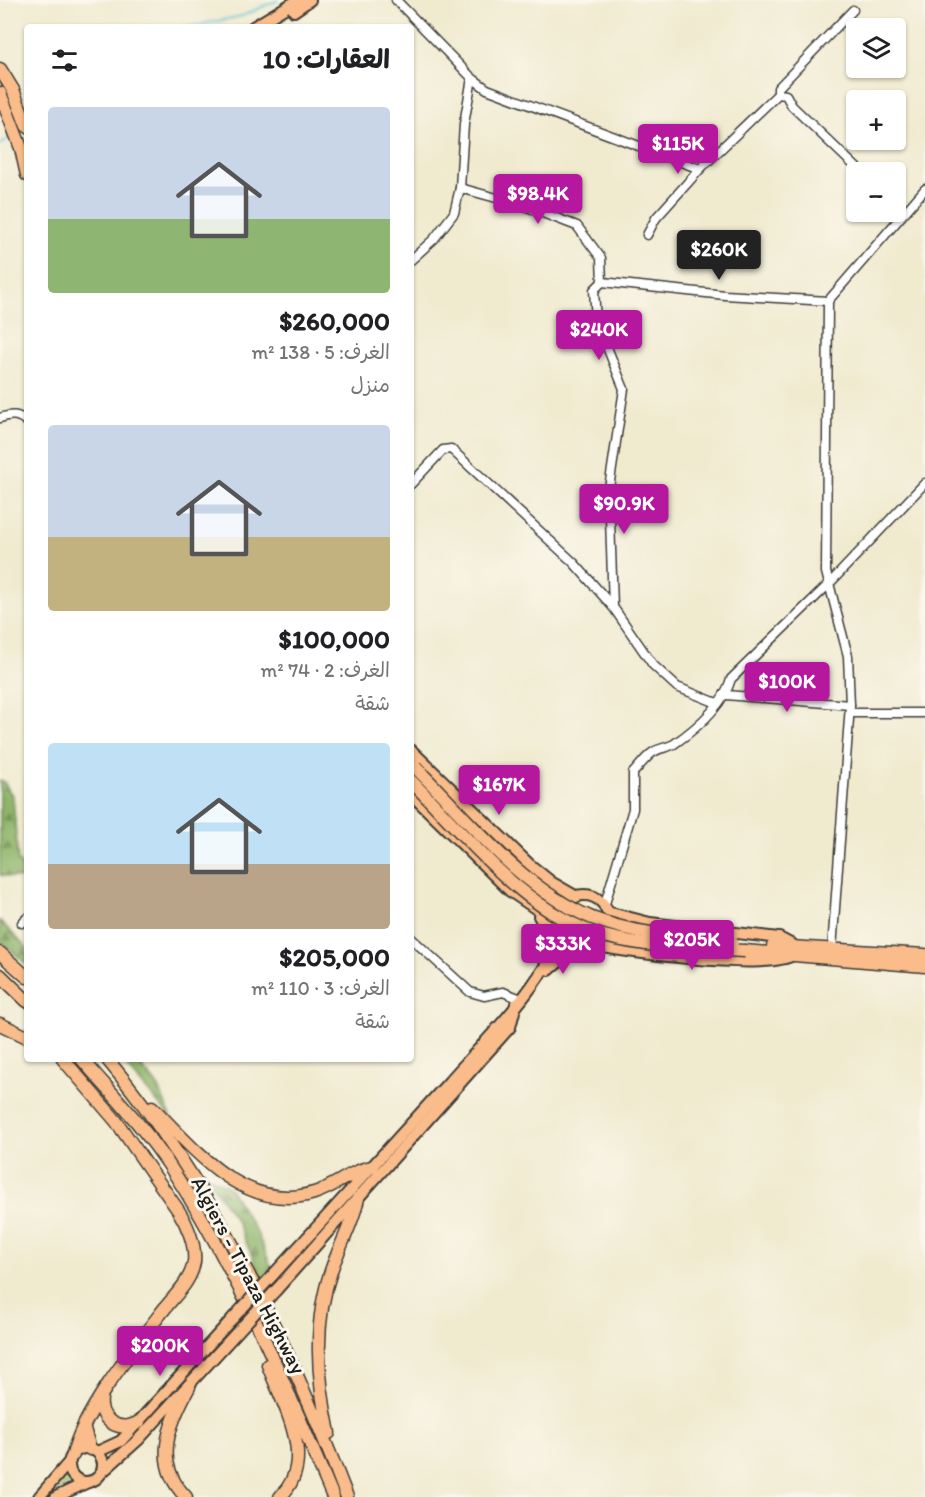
<!DOCTYPE html>
<html lang="ar">
<head>
<meta charset="utf-8">
<style>
  :root { --surface:#fff; --page:#f2f2f2; --text:#202124; --muted:#757577; --accent:#b5179e }
  body { margin:0; font-family:Itim,"Playpen Sans Arabic",sans-serif; background:var(--page); color:var(--text); direction:rtl; height:100vh; display:flex; flex-direction:column; font-size:22px; white-space:nowrap }
  * { box-sizing:border-box; margin:0 }
  p { font-size:20px; color:var(--muted) }
  .icon { flex:none; width:33px; height:33px; fill:none; stroke:currentColor; stroke-width:2; stroke-linecap:round; stroke-linejoin:round }
  .map { position:relative; flex:1; overflow:hidden; direction:ltr }
  .drawer { position:absolute; left:24px; top:24px; width:390px; height:1038px; display:flex; flex-direction:column; background:var(--surface); border-radius:6px; box-shadow:0 2px 4px #0004; direction:rtl }
  .drawer>* { flex:none }
  .buttons { position:absolute; left:846px; top:18px; display:grid; gap:12px }
  .buttons a { display:grid; place-items:center; width:60px; height:60px; border-radius:6px; background:var(--surface); box-shadow:0 2px 4px #0004; font-size:30px }
  .price { position:absolute; translate:-50% -51px; padding:0 14px; border-radius:6px; background:var(--accent); color:#fff; font-size:20px; line-height:39px; filter:drop-shadow(0 2px 3px #0008) }
  .price::after { content:''; position:absolute; left:50%; top:36px; width:18px; height:14px; margin-left:-9px; background:inherit; clip-path:polygon(0 0,100% 0,50% 100%) }
  .price.active { background:#222; color:#fff }
  ul { padding:0; list-style:none }
  li { display:grid; align-content:center; gap:12px; height:318px; padding:0 24px }
  li span { display:grid; place-items:center; height:186px; border-radius:6px; color:#555 }
  li>.icon { margin-inline-start:auto }
  span .icon { width:108px; height:108px; fill:#fffc; stroke-width:1 }
  li b { font-size:26px }
  h2 { display:flex; justify-content:space-between; align-items:center; height:72px; padding:0 24px; font-size:26px }
  .map>svg:first-child { display:block }
  .forest { fill:url(#forest-firs); stroke:#566843; stroke-width:1.5 }
  .garden { fill:url(#garden-furrows); stroke:#68784b; stroke-width:1.5 }
  .lines { fill:none; stroke-linecap:round; stroke-linejoin:round }
  .stream { stroke:#5ac3d7; stroke-width:2 }
  .minor-casing { stroke:#3c3b37; stroke-width:11 }
  .major-casing { stroke:#3c3b37; stroke-width:14 }
  .highway-casing { stroke:#3c3b37; stroke-width:15 }
  .minor { stroke:#fff; stroke-width:8 }
  .major { stroke:#f9bc8a; stroke-width:10 }
  .highway { stroke:#f9bc8a; stroke-width:12 }
  .major-bridge-casing { stroke:#3c3b37; stroke-width:14; stroke-linecap:butt }
  .highway-bridge-casing { stroke:#3c3b37; stroke-width:15; stroke-linecap:butt }
  .major-bridge { stroke:#f9bc8a; stroke-width:10 }
  .highway-bridge { stroke:#f9bc8a; stroke-width:12 }
  .labels { text-anchor:middle; dominant-baseline:central; stroke-width:6; stroke-linejoin:round; paint-order:stroke }
  .street-label { font-size:21px; fill:#1c1c1c; stroke:#fbf7ec }
</style>
</head>
<body>
<div class="map">
<svg width="925" height="1497" viewBox="0 0 925 1497">
  <defs>
    <pattern id="forest-firs" width="22" height="20" patternUnits="userSpaceOnUse" patternTransform="scale(1.5)"><rect width="22" height="20" fill="#8fb56a"/><path d="M5 1l3.5 6h-7zM16 11l3.5 6h-7z" fill="#749256"/></pattern>
    <pattern id="garden-furrows" width="10" height="10" patternUnits="userSpaceOnUse" patternTransform="scale(1.5)"><rect width="10" height="10" fill="#b4d37a"/><path d="M-1 1l2-2M0 10L10 0M9 11l2-2" fill="none" stroke="#9ab569"/></pattern>
  </defs>
  <rect width="100%" height="100%" fill="#fbf7ec"/>
  <filter id="ink" filterUnits="userSpaceOnUse"><feTurbulence type="fractalNoise" baseFrequency=".0167" numOctaves="2"/><feDisplacementMap in="SourceGraphic" scale="12" xChannelSelector="R" yChannelSelector="G"/><feConvolveMatrix kernelMatrix="1 2 1 2 8 2 1 2 1" color-interpolation-filters="sRGB"/></filter>
  <filter id="wash" filterUnits="userSpaceOnUse"><feTurbulence type="fractalNoise" baseFrequency=".008" numOctaves="4" result="noise"/><feDisplacementMap in="SourceGraphic" scale="24" xChannelSelector="R" yChannelSelector="G"/><feGaussianBlur stdDeviation="1.35" result="paint"/><feColorMatrix in="noise" values="0 0 0 0 0 0 0 0 0 0 0 0 0 0 0 0 0 1.4 0 .05"/><feComposite in="paint" operator="in"/></filter>
  <g filter="url(#wash)">
    <rect width="100%" height="100%" fill="#f0eacf"/>
    <!-- forest -->
    <g class="forest">
      <polygon points="0,780 4,782 13,797 18,862 27,871 24,879 0,875"/>
      <polygon points="0,921 27,948 27,965 0,940"/>
      <polygon points="120,1059 135,1059 159,1088 171,1118"/>
      <polygon points="206,1175 229,1187 257,1233 272,1268 263,1280 237,1222"/>
    </g>
    <!-- garden -->
    <polygon class="garden" points="65,1472 74,1482 44,1497 55,1487"/>
    <g class="lines">
      <!-- stream -->
      <g class="stream">
        <polyline points="188,27 242,16 278,0"/>
        <polyline points="0,145 12,136"/>
      </g>
    </g>
  </g>
  <g filter="url(#ink)">
    <g class="lines">
      <defs>
        <g id="minor">
          <polyline points="396,0 472,78 464,124 460,188 454,213 434,239 411,260"/>
          <polyline points="472,78 487,89 700,169 778,94 786,95 792,106 861,172"/>
          <polyline points="778,94 778,88 853,10"/>
          <polyline points="460,188 522,205 577,226 601,258 602,282 594,290 596,320 624,389 609,488 613,607"/>
          <polyline points="647,235 656,218 700,169"/>
          <polyline points="602,282 725,295 828,301"/>
          <path d="M0 418C11 414 18 414 27 422"/>
          <polyline points="411,484 443,450 451,449 574,563 613,607 653,665 677,687 717,703"/>
          <polyline points="726,695 850,705"/>
          <polyline points="850,713 925,713"/>
          <path d="M604 907 633 809V773C639 767 645 758 652 753 658 748 667 748 674 744 697 728 723 706 731 679L829 584 925 483"/>
          <polyline points="22,923 27,918"/>
          <polyline points="411,938 470,992 484,996 503,992 521,999"/>
          <polyline points="832,949 850,705 848,656 826,572 828,301 925,189"/>
        </g>
        <g id="major">
          <polyline points="294,11 310,0"/>
          <polyline points="253,27 298,0"/>
          <polyline points="411,750 530,865 551,882 577,897"/>
          <polyline points="411,794 510,891 560,925"/>
          <circle cx="584" cy="920" r="25"/>
          <polyline points="607,912 650,923 779,938 796,947"/>
          <polyline points="539,916 548,932 548,954"/>
          <path d="M589 944C624 953 762 970 791 956"/>
          <polyline points="549,970 579,945"/>
          <path d="M272 1276C331 1212 389 1148 448 1083 483 1043 548 981 561 930"/>
          <polyline points="277,1289 510,1027 516,1004"/>
          <circle cx="86" cy="1465" r="17"/>
          <polyline points="97,1452 121,1441 233,1318"/>
          <polyline points="101,1473 138,1440 239,1330"/>
          <polyline points="39,1497 70,1461"/>
          <polyline points="56,1497 88,1482"/>
        </g>
        <g id="highway">
          <polyline points="0,69 13,90 27,126"/>
          <polyline points="0,93 21,148 27,175"/>
          <polyline points="773,946 925,955"/>
          <polyline points="745,951 925,966"/>
          <polyline points="0,953 27,977"/>
          <polyline points="0,975 27,1001"/>
          <polyline points="0,1024 27,1037"/>
          <path d="M63 1059 116 1121 178 1210C187 1224 196 1245 194 1262 191 1281 176 1294 165 1308 137 1344 82 1412 73 1455"/>
          <path d="M82 1059C111 1093 144 1127 169 1165 237 1268 285 1384 333 1497"/>
          <path d="M107 1059C215 1188 287 1341 347 1497"/>
          <path d="M152 1107C195 1150 245 1214 314 1193 335 1187 350 1171 372 1167"/>
          <path d="M268 1365C283 1406 318 1460 280 1497"/>
          <path d="M101 1397C98 1420 119 1434 139 1422"/>
          <polyline points="84,1429 90,1449"/>
          <path d="M329 1433C317 1377 313 1322 332 1268 340 1245 353 1223 358 1198"/>
          <path d="M186 1497C152 1463 169 1424 189 1387"/>
        </g>
      </defs>
      <!-- minor casing -->
      <use href="#minor" class="minor-casing"/>
      <!-- major casing -->
      <use href="#major" class="major-casing"/>
      <!-- highway casing -->
      <use href="#highway" class="highway-casing"/>
      <!-- minor -->
      <use href="#minor" class="minor"/>
      <!-- major -->
      <use href="#major" class="major"/>
      <!-- highway -->
      <use href="#highway" class="highway"/>
      <defs>
        <g id="major-bridge">
          <polyline points="233,1318 272,1276"/>
          <polyline points="239,1330 277,1289"/>
        </g>
        <g id="highway-bridge">
          <path d="M415 767C469 820 520 888 592 918 636 935 685 937 732 943"/>
          <path d="M411 781C466 836 527 915 604 936 649 948 699 948 745 951"/>
        </g>
      </defs>
      <!-- major-bridge casing -->
      <use href="#major-bridge" class="major-bridge-casing"/>
      <!-- highway-bridge casing -->
      <use href="#highway-bridge" class="highway-bridge-casing"/>
      <!-- major-bridge -->
      <use href="#major-bridge" class="major-bridge"/>
      <!-- highway-bridge -->
      <use href="#highway-bridge" class="highway-bridge"/>
    </g>
  </g>
  <g class="labels">
    <!-- street labels -->
    <g class="street-label">
      <text transform="translate(249 1275) rotate(62)">Algiers - Tipaza Highway</text>
    </g>
  </g>
</svg>
<div class="buttons">
<a><svg class="icon" aria-label="layers" viewBox="0 0 24 24"><path d="M12 4l9 5-9 5-9-5zM3 14l9 5 9-5"/></svg></a>
<a>+</a>
<a>−</a>
</div>
<b class="price" style="left:678px;top:175px">$115K</b>
<b class="price" style="left:538px;top:225px">$98.4K</b>
<b class="price active" style="left:719px;top:281px">$260K</b>
<b class="price" style="left:599px;top:361px">$240K</b>
<b class="price" style="left:624px;top:535px">$90.9K</b>
<b class="price" style="left:787px;top:713px">$100K</b>
<b class="price" style="left:499px;top:816px">$167K</b>
<b class="price" style="left:692px;top:971px">$205K</b>
<b class="price" style="left:563px;top:975px">$333K</b>
<b class="price" style="left:160px;top:1377px">$200K</b>
<section class="drawer">
<h2>العقارات: 10<svg class="icon" aria-label="filters" viewBox="0 0 24 24"><path d="M4 7h16M4 17h16"/><circle cx="9" cy="7" r="2"/><circle cx="15" cy="17" r="2"/></svg></h2>
<ul>
<li><span style="background:linear-gradient(#c9d6e8 60%,#8fb573 0)"><svg class="icon" aria-label="home" viewBox="0 0 24 24"><path d="M3 11l9-7 9 7M6 9v11h12V9"/></svg></span><div><b>$260,000</b><p>الغرف: 5 · 138 m²</p><p>منزل</p></div></li>
<li><span style="background:linear-gradient(#c9d6e8 60%,#c2b280 0)"><svg class="icon" aria-label="home" viewBox="0 0 24 24"><path d="M3 11l9-7 9 7M6 9v11h12V9"/></svg></span><div><b>$100,000</b><p>الغرف: 2 · 74 m²</p><p>شقة</p></div></li>
<li><span style="background:linear-gradient(#bfe0f5 65%,#b9a48a 0)"><svg class="icon" aria-label="home" viewBox="0 0 24 24"><path d="M3 11l9-7 9 7M6 9v11h12V9"/></svg></span><div><b>$205,000</b><p>الغرف: 3 · 110 m²</p><p>شقة</p></div></li>
</ul>
</section>
</div>
</body>
</html>
